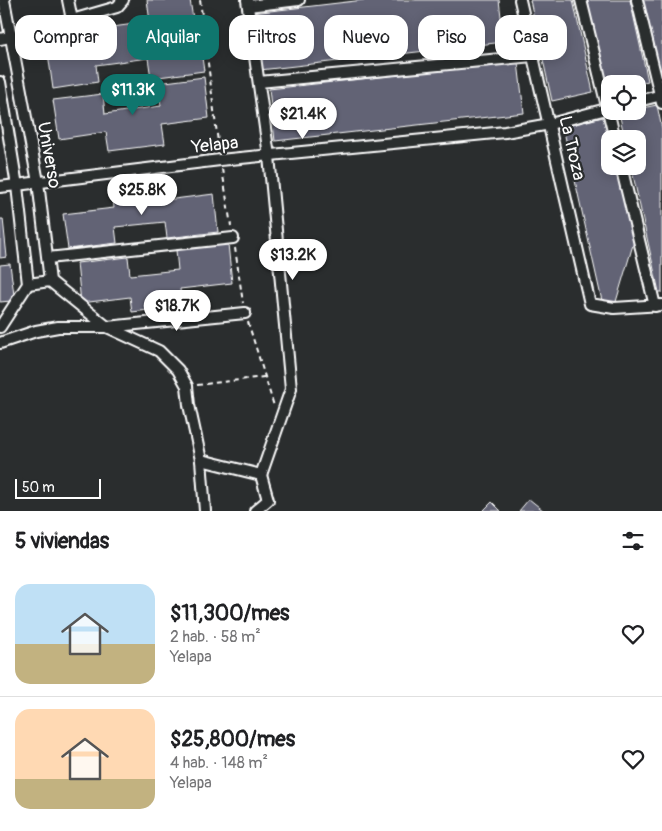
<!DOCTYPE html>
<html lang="es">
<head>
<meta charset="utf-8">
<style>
  :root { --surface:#fff; --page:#f2f2f2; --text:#202124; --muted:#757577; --line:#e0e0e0; --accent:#0f766e }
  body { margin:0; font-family:Pangolin,sans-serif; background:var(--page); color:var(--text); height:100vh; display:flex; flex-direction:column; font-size:19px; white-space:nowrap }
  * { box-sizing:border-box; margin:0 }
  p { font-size:16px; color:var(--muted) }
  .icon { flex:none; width:28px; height:28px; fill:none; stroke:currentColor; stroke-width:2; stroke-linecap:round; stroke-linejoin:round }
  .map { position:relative; height:511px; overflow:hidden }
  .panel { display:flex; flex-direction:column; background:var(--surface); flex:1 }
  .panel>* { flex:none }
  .banner { position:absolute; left:15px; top:15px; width:632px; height:45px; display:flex; gap:10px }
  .fabs { position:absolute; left:601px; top:75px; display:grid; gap:10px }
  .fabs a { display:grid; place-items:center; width:45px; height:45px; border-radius:10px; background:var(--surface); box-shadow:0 2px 12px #0003; font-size:25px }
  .scale { position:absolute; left:15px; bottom:12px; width:86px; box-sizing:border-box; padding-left:5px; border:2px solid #fff; border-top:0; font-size:14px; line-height:18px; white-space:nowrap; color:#fff; -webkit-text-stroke:4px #2a2d2e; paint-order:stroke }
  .price { position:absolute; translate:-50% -42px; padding:0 11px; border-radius:18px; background:#fff; color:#222; font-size:16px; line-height:32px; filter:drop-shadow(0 1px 2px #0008) }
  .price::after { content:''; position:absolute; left:50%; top:30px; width:15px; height:11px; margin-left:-8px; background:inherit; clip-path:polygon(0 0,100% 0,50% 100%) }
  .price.selected { background:var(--accent); color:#fff }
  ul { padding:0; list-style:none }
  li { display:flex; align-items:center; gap:15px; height:125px; padding:0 15px }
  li+li { border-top:1px solid var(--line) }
  li span { display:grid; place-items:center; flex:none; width:140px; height:100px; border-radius:15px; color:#555 }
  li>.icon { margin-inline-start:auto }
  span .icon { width:60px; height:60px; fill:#fffc; stroke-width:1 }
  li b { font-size:21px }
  h2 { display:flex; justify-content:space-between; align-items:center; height:60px; padding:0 15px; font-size:21px }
  .tag { padding:0 18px; border-radius:15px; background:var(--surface); box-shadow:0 2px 12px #0003; font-size:18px; line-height:45px }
  .tag.selected { background:var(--accent); color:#fff }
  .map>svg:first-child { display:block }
  .building { fill:#626375; stroke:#fff }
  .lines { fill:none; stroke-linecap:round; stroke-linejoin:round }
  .minor-casing { stroke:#fff; stroke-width:14 }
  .path { stroke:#fff; stroke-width:2; stroke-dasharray:5 4; stroke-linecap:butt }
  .minor { stroke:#2a2d2e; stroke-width:10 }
  .labels { text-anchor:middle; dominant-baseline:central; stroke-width:4.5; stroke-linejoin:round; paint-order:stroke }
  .street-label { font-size:18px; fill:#fff; stroke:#2a2d2e }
</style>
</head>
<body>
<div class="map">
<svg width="662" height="511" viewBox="0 0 662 511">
  <rect width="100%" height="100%" fill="#2a2d2e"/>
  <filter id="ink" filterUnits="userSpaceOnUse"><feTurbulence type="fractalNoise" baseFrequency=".02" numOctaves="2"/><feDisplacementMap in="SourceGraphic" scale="10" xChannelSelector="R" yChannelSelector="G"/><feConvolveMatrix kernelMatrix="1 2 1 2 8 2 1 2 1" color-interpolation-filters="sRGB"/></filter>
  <g filter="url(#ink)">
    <!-- building -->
    <g class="building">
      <polygon points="147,0 190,0 194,25 147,32 148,38 198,31 204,71 151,78 148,58 96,65 98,82 53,89 48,53 94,46 97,29 150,22"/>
      <polygon points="364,0 499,0 504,42 260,70 253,13"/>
      <polygon points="530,0 573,0 593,92 552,101"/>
      <polygon points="587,0 630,0 648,81 635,84 610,84 610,89 608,90"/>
      <polygon points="639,0 662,0 662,76 657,77"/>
      <polygon points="518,62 524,113 275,141 269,89"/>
      <polygon points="204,77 209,118 162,124 165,144 109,151 106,132 59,139 53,100 103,94 105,114 161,106 158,83"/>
      <polygon points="657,105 662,129 662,292 659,292 631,166 638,166 638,139 625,139 619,113 638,111 638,109"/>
      <polygon points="603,117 610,143 610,166 616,166 635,238 615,305 602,301 563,127"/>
      <polygon points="164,184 166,200 214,194 218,232 167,238 165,222 115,227 117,243 68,249 63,214 114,208 112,190"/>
      <polygon points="0,219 3,219 7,257 0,258"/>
      <polygon points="228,244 232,283 180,289 182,306 132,312 130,297 81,303 77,263 128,257 130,275 178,270 176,250"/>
      <polygon points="10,264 14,295 11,301 0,302 0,265"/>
      <polygon points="529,499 544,511 519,511"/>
      <polygon points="492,502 501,511 483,511"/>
    </g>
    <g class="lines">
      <defs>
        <g id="minor">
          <polyline points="4,0 38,182 50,281 107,327 159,351 178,370 187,386 189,405 201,460 205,511"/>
          <polyline points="68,0 72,20"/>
          <polyline points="520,0 590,304 614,308 662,305"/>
          <polyline points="581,0 615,139"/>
          <polyline points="637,0 662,103"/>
          <polyline points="248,6 299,0"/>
          <polyline points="0,39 20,35 117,7 123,0"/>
          <polyline points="0,82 17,186 28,284 0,327"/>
          <polyline points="259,82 533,56"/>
          <polyline points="638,101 662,95"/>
          <polyline points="621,166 655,306"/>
          <polyline points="0,187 220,160 505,132 550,124 610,108"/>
          <polyline points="48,258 233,238"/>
          <polyline points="28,284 50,281"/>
          <polyline points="0,343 36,331 58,327 107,327 245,313"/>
          <polyline points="201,460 261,475 291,389 269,156 247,0"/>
          <polyline points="255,511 268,500 261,475"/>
        </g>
      </defs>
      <!-- minor casing -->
      <use href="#minor" class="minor-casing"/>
      <!-- path -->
      <g class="path">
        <polyline points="200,0 219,150"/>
        <polyline points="222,169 231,226"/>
        <polyline points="235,248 243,303"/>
        <polyline points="248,322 274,406"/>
        <polyline points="197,385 264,377"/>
      </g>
      <!-- minor -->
      <use href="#minor" class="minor"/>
    </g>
  </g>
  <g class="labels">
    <!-- street labels -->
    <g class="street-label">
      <text transform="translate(215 145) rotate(-6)">Yelapa</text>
      <text transform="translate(572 148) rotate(77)">La Troza</text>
      <text transform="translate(49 155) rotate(80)">Universo</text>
    </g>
  </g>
</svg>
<div class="fabs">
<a><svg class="icon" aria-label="locate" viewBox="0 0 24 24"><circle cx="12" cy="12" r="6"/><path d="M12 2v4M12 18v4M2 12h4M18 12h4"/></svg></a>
<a><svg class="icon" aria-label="layers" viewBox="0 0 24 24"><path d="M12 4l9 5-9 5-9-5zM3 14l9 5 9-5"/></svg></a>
</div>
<div class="scale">50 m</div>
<b class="price selected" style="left:133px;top:116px">$11.3K</b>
<b class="price" style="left:303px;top:140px">$21.4K</b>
<b class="price" style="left:142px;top:216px">$25.8K</b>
<b class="price" style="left:293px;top:281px">$13.2K</b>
<b class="price" style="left:177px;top:332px">$18.7K</b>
<div class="banner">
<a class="tag">Comprar</a>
<a class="tag selected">Alquilar</a>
<a class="tag">Filtros</a>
<a class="tag">Nuevo</a>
<a class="tag">Piso</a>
<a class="tag">Casa</a>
</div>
</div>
<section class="panel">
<h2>5 viviendas<svg class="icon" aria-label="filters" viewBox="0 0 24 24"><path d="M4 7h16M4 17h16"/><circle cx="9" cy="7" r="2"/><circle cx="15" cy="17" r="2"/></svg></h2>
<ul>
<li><span style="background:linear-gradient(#bfe0f5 60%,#c2b280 0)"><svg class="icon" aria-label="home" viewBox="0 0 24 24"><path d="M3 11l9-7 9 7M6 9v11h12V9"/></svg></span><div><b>$11,300/mes</b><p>2 hab. · 58 m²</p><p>Yelapa</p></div><svg class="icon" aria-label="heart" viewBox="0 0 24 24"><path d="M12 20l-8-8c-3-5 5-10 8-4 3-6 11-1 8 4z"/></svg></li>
<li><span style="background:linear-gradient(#ffd9b3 70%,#c2b280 0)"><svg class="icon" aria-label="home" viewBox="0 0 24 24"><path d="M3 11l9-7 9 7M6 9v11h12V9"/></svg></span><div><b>$25,800/mes</b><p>4 hab. · 148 m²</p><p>Yelapa</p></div><svg class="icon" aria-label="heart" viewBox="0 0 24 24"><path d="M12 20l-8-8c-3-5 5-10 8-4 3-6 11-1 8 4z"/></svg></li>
</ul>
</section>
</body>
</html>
